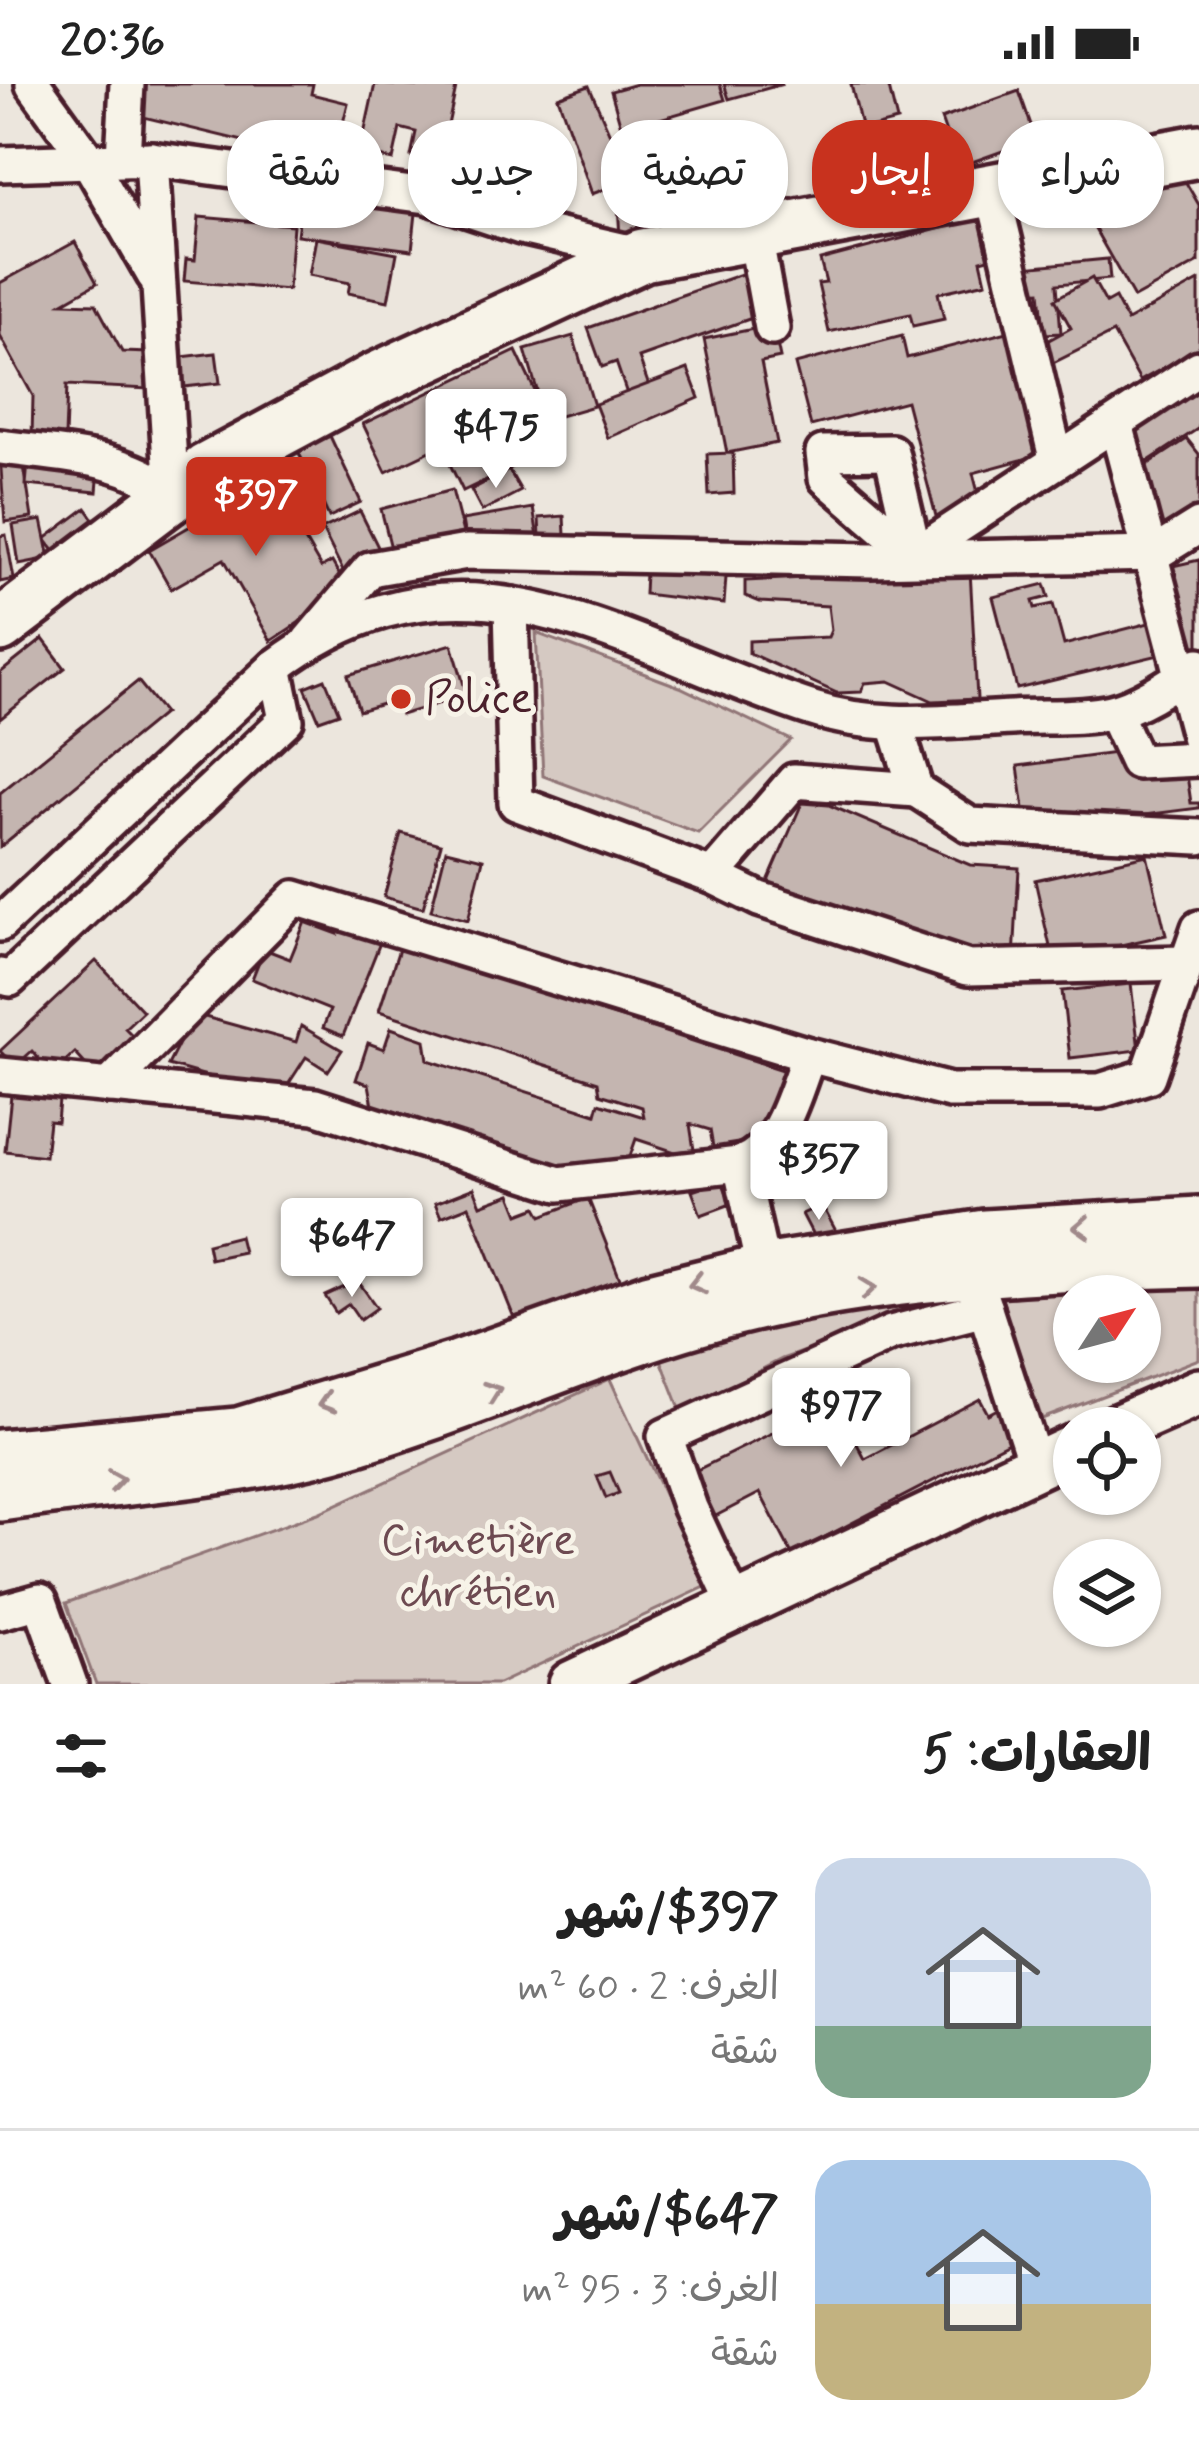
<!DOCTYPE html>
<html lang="ar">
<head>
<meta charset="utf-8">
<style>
  :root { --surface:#fff; --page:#f6f6f6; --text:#222; --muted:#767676; --line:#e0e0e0; --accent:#c8321e }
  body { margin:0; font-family:Mynerve,"Playpen Sans Arabic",sans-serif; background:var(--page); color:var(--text); direction:rtl; height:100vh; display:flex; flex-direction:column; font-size:45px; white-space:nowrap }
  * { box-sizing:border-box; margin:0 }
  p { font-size:39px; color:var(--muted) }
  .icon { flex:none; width:66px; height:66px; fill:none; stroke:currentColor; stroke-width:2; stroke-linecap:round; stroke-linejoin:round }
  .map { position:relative; height:1600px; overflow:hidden; direction:ltr }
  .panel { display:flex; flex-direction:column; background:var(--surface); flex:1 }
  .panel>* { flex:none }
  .top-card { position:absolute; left:36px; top:36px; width:1128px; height:108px; direction:rtl; display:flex; gap:24px }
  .needle { width:78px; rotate:54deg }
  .tools { position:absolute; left:1053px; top:1191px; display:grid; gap:24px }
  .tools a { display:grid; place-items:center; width:108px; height:108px; border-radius:50%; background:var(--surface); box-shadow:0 3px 9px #0004; font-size:60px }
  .price { position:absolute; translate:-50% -102px; padding:0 27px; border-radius:12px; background:#fff; color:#222; font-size:39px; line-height:78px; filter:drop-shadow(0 3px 6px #0008) }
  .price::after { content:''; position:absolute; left:50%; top:72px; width:36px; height:27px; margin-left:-18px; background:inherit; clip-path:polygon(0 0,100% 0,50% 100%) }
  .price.on { background:var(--accent); color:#fff }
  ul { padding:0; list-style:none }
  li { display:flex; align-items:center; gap:36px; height:300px; padding:0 48px }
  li+li { border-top:3px solid var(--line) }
  li span { display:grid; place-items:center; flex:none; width:336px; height:240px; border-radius:36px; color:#555 }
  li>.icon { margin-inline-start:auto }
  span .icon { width:144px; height:144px; fill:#fffc; stroke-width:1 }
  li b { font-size:51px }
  h2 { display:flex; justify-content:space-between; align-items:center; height:144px; padding:0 48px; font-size:51px }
  .chip { padding:0 42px; border-radius:48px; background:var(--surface); box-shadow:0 3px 9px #0004; font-size:42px; line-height:108px }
  .chip.on { background:var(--accent); color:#fff }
  .status { display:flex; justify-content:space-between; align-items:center; height:84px; padding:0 60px; background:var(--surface); direction:ltr }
  .status svg { height:33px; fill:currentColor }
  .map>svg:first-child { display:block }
  .green { fill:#d5c9c2; stroke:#907476; stroke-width:3; fill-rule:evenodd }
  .building { fill:#c4b5b0; stroke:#4a1f2b; stroke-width:3 }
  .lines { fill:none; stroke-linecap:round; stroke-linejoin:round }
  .street-casing { stroke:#4a1f2b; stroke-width:42 }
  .secondary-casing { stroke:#4a1f2b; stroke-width:54 }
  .primary-casing { stroke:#4a1f2b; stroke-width:60 }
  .street { stroke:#f7f3e8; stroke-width:33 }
  .secondary { stroke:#f7f3e8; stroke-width:45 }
  .primary { stroke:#f7f3e8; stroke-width:51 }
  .oneway { stroke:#a0898a }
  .poi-dot { fill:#c8321e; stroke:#f7f3e8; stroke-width:4.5 }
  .labels { text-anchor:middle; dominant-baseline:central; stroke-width:10; stroke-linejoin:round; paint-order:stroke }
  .poi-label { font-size:45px; fill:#4a1f2b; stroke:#f7f3e8; text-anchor:start }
  .park-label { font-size:45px; fill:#6d4a51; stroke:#f7f3e8 }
</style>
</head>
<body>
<div class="status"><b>20:36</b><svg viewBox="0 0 49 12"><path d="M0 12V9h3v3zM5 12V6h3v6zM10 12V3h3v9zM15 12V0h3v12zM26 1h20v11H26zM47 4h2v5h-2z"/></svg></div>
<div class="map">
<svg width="1199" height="1600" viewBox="0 0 1199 1600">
  <rect width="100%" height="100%" fill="#ece6dd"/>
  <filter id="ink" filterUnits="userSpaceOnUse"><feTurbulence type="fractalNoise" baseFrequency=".00833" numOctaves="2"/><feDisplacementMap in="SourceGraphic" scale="24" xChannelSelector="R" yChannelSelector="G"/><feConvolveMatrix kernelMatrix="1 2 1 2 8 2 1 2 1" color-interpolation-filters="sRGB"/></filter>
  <g filter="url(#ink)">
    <!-- green -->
    <g class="green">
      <polygon points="536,549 680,603 791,656 698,749 543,692"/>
      <path d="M1199 1197V1275L1042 1335 1000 1214ZM1074 1212H1140V1278H1074Z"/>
      <polygon points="950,1216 782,1275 681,1327 658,1268 809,1234"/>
      <polygon points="610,1295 707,1502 498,1600 96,1600 66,1519 318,1429"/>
    </g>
    <!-- building -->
    <g class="building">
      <polygon points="142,0 313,0 311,10 348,19 335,71 299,62 297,70 135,31"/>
      <polygon points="375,0 456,4 440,78 411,72 416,48 400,44 393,76 360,69"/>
      <polygon points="636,0 720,0 725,16 622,46 611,7"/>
      <polygon points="724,0 783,0 729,15"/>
      <polygon points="851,0 888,0 897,37 862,46"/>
      <polygon points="589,2 630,96 592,110 558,13"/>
      <polygon points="1019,7 1036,55 958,83 941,35"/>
      <polygon points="467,41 548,71 534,109 468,84 473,69 458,63"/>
      <polygon points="454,87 487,107 479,120 447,99"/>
      <polygon points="1181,90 1199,121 1199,178 1134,214 1092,140"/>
      <polygon points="302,114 416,129 412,166 297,151"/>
      <polygon points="637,119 639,152 620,154 618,120"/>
      <polygon points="995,130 1004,170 981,176 986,198 938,209 944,235 913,242 910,230 829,248 818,200 826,199 820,176"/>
      <polygon points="199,133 293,141 288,206 184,197 186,175 195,176"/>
      <polygon points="316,154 397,169 388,217 348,209 350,199 309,191"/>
      <polygon points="75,158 97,199 62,219 96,220 122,268 150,269 149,305 67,301 65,353 56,358 32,354 33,312 0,252 0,199"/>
      <polygon points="1108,175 1110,195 1057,200 1061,249 1044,250 1040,207 1025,208 1023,183"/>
      <polygon points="753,186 769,228 639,274 649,302 627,310 616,278 602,283 588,244"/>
      <polygon points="1092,194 1106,219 1115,214 1127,237 1199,197 1199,264 1140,297 1113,249 1049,281 1038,262 1071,244 1055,215"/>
      <polygon points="773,241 780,274 761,278 777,359 727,369 704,255"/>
      <polygon points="1011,247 1043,370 973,389 983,428 938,440 906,317 811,342 795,280 902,252 907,274"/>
      <polygon points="573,252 594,322 546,336 525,266"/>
      <polygon points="516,267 545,328 515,342 519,350 499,359 511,384 463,407 441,362 386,388 363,340"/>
      <polygon points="216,269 220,299 184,303 181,273"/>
      <polygon points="688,285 699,314 608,354 595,320"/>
      <polygon points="1199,293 1199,344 1141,382 1118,348"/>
      <polygon points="330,352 361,418 329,433 298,367"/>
      <polygon points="1187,355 1199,370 1199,442 1154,471 1130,392"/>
      <polygon points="22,369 32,434 5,438 0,372"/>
      <polygon points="733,369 734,409 709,411 707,370"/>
      <polygon points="28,378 99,385 97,408 26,401"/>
      <polygon points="509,386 521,407 482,427 471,406"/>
      <polygon points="270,396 321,484 332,478 348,506 271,557 224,475 171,505 149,466"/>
      <polygon points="452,406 465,457 394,476 381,425"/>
      <polygon points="86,424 102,446 61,476 45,455"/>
      <polygon points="533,424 538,453 467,465 462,436"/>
      <polygon points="360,427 381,469 343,487 322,445"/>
      <polygon points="564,432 565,451 540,453 539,434"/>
      <polygon points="42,436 50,474 19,480 13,441"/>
      <polygon points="6,451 14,495 0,498 0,452"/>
      <polygon points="1199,476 1199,569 1186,572 1164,484"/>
      <polygon points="970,486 977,615 933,617 889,597 865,599 861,608 837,609 749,569 749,557 828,553 831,546 828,522 760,518 745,512 745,497"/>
      <polygon points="645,488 726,493 724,520 644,510"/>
      <polygon points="1045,500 1049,513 1033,517 1035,524 1053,520 1064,561 1168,534 1176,567 1017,605 993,513"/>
      <polygon points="43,555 65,584 0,635 0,589"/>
      <polygon points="452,560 467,611 401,631 396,616 359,627 348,591"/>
      <polygon points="325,595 339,629 319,636 305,603"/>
      <polygon points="138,597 164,629 0,763 0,709"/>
      <polygon points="1130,667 1186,684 1191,719 1199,719 1199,724 1027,746 1018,682"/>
      <polygon points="802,719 829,721 970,781 1019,784 1014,875 930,863 849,827 818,825 766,802"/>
      <polygon points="401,749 441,760 423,824 384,813"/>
      <polygon points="446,766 483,775 468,836 431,826"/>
      <polygon points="1147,771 1166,851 1053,876 1035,796"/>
      <polygon points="305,838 338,850 342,840 381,856 343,952 323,944 330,926 252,895 264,865 290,875"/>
      <polygon points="400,862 785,987 763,1055 713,1063 710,1046 690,1040 694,1066 675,1068 636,1055 629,1075 568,1085 373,1022 369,1000 356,996 368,959 384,965 391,944 425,956 428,976 596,1030 599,1019 644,1033 642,1023 600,1010 598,998 379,927"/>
      <polygon points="96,877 143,927 125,944 136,955 96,992 75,969 53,990 32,967 15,982 0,967"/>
      <polygon points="1131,900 1139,966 1070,974 1062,907"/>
      <polygon points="194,930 296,958 301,942 342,966 328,987 306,973 280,1013 168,981"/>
      <polygon points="11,1011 59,1016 57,1038 49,1037 45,1072 5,1067"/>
      <polygon points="722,1097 731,1120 701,1131 692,1107"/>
      <polygon points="474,1104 481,1121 511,1110 519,1130 537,1123 542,1132 588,1114 622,1200 517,1241 469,1122 441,1133 435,1119"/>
      <polygon points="822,1121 836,1147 816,1157 802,1130"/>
      <polygon points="239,1152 243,1168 210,1175 207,1160"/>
      <polygon points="358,1197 377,1224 360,1236 349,1220 336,1229 325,1212"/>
      <polygon points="871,1314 886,1345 866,1355 851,1324"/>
      <polygon points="980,1315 988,1330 1003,1322 1018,1353 792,1470 760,1409 706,1437 683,1393 835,1318 865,1375"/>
      <polygon points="610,1388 619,1409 606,1414 597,1392"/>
    </g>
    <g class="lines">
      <defs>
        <g id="street">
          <polyline points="33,0 88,76 154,191"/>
          <polyline points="123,74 127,0"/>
          <polyline points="151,75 427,112 521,143 643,171"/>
          <polyline points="0,80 151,75 172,410"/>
          <polyline points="993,108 1056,374"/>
          <polyline points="755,152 772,244"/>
          <polyline points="1116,340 1199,655"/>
          <path d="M0 363C61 371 123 371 172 410"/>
          <polygon points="891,368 915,471 826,394 823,369"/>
          <polyline points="916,470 1199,284"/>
          <polyline points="511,521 516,719 712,792 759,815 968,884 1185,879"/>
          <polyline points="309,557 370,485 467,468 871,476 1154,470 1199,442"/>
          <polyline points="1114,628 1137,678 1199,675"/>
          <polyline points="895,640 916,706 970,741 1199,753"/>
          <polyline points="712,792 794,697 916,706"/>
          <path d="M0 840 275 583C465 439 625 565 813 625 877 646 946 637 1012 634 1043 632 1080 635 1111 628 1140 622 1175 597 1199 581"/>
          <polyline points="0,892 10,895 286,636 275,583"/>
          <path d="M0 991 315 1022 559 1100 740 1080C784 1062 792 1013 809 971"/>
          <polyline points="109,1002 295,814 809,971 950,1007 1100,1007 1148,992 1199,844"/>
          <polyline points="740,1080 763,1184"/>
          <polyline points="979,1207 1036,1382"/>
          <polyline points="736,1523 690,1424 665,1352 891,1249 985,1225"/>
          <polyline points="0,1528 40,1517 70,1600"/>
        </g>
        <g id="secondary">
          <polyline points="1117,1344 1199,1308"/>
          <polyline points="0,1369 238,1347 458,1280 650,1212 763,1184 985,1149 1199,1136"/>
          <path d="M0 1414C107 1398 230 1392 333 1364 458 1329 577 1273 703 1237 861 1191 1035 1184 1199 1180"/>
          <polyline points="572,1600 1074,1364"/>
        </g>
        <polyline id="primary" points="0,542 206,386 374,296 643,171 1199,67"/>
      </defs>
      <!-- street casing -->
      <use href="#street" class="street-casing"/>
      <!-- secondary casing -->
      <use href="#secondary" class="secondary-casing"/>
      <!-- primary casing -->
      <use href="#primary" class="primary-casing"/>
      <!-- street -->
      <use href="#street" class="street"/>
      <!-- secondary -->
      <use href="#secondary" class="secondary"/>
      <!-- primary -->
      <use href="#primary" class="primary"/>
    </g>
    <!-- one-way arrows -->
    <defs><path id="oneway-chevron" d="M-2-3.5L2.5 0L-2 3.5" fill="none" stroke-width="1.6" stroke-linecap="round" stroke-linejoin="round" transform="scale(3)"/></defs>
    <g class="oneway">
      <use href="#oneway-chevron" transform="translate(1082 1143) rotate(177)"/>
      <use href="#oneway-chevron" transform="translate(697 1200) rotate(166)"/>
      <use href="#oneway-chevron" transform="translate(868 1204) rotate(-7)"/>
      <use href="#oneway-chevron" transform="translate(493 1307) rotate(-20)"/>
      <use href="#oneway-chevron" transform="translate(326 1319) rotate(163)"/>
      <use href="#oneway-chevron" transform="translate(116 1396) rotate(-9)"/>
    </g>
  </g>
  <!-- markers -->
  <circle class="poi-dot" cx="401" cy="615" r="12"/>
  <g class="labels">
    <!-- poi labels -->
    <g class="poi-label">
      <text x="425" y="615">Police</text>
    </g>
    <!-- park labels -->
    <g class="park-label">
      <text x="478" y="1457">Cimetière<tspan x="478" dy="52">chrétien</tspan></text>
    </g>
  </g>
</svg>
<div class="tools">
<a><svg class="needle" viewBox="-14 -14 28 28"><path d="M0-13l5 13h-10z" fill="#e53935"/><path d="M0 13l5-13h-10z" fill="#767676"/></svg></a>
<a><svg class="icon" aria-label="locate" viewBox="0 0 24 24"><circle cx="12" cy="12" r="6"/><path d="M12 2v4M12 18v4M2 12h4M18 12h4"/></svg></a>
<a><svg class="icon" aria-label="layers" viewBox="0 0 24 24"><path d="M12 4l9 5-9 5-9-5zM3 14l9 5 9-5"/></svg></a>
</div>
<b class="price" style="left:496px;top:407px">$475</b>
<b class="price on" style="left:256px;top:475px">$397</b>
<b class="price" style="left:819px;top:1139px">$357</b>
<b class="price" style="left:352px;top:1216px">$647</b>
<b class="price" style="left:841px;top:1386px">$977</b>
<div class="top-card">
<a class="chip">شراء</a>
<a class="chip on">إيجار</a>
<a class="chip">تصفية</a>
<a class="chip">جديد</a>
<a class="chip">شقة</a>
</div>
</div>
<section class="panel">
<h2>العقارات: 5<svg class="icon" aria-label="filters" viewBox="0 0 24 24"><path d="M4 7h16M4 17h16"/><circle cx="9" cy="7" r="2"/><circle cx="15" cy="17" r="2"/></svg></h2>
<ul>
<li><span style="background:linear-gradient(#c9d6e8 70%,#7fa58c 0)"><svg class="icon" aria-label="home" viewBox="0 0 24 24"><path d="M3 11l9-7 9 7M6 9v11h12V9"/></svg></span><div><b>$397/شهر</b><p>الغرف: 2 · 60 m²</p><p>شقة</p></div></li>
<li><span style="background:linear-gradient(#a9c7e8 60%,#c2b280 0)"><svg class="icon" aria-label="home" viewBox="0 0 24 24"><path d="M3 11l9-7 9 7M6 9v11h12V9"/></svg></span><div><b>$647/شهر</b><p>الغرف: 3 · 95 m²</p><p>شقة</p></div></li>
</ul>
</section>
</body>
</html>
